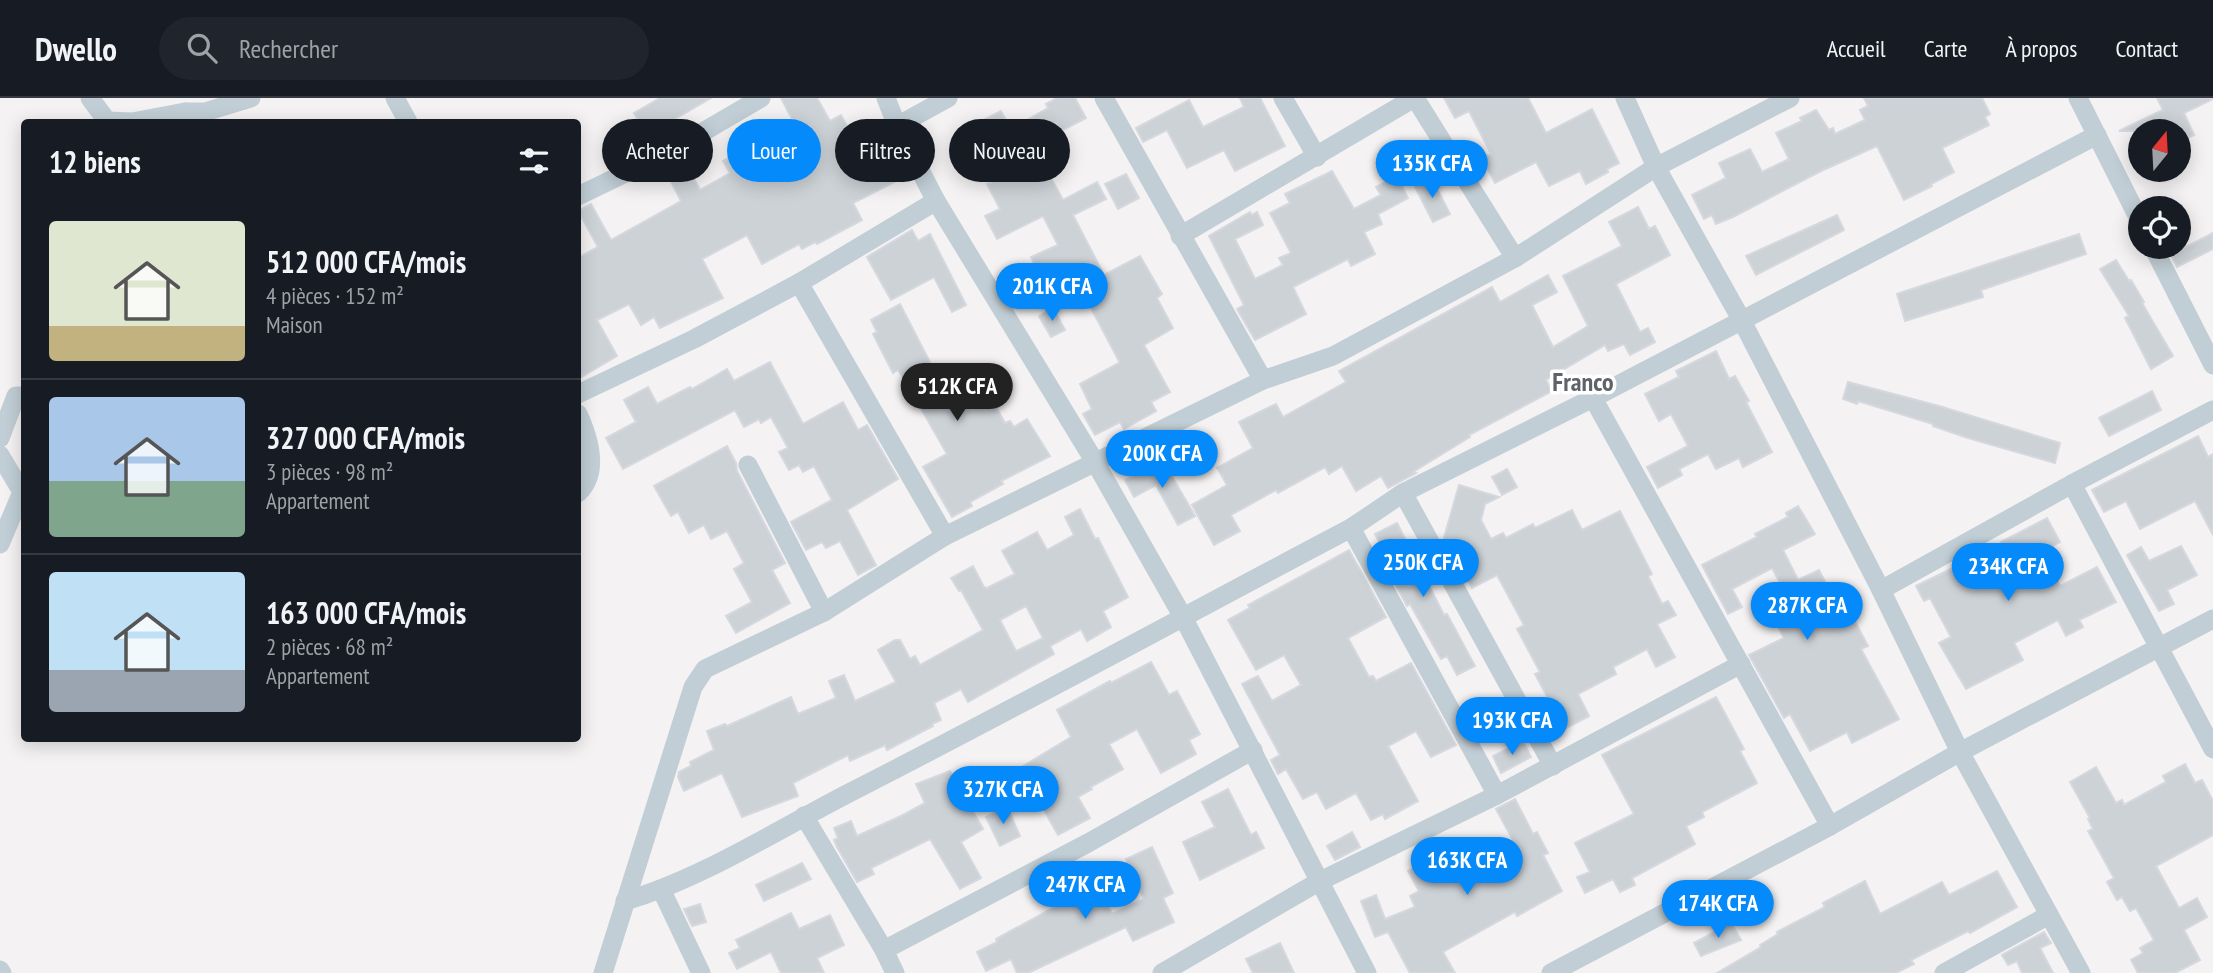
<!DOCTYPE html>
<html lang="fr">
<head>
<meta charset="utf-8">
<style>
  :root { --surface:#171b24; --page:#20242c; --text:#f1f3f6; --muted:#9ea1a6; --line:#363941; --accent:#058afb }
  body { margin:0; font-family:"PT Sans Narrow",sans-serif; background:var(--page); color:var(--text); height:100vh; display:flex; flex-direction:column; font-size:26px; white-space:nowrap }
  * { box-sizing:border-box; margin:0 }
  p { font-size:23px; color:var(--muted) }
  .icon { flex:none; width:38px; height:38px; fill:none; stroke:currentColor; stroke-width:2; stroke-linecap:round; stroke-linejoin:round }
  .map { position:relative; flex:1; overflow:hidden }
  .side { position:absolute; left:21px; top:21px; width:560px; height:623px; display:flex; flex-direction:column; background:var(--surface); border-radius:7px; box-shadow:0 4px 18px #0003 }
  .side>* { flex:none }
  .banner { position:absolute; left:602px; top:21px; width:665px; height:63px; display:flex; gap:14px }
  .needle { width:46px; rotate:18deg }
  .controls { position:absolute; left:2128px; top:21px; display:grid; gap:14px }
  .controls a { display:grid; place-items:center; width:63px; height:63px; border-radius:50%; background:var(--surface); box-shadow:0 4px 18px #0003; font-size:35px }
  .price { position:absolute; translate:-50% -60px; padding:0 16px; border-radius:24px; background:var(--accent); color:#fff; font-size:23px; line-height:46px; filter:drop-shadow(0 2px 4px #0008) }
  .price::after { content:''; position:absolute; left:50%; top:42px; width:21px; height:16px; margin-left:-10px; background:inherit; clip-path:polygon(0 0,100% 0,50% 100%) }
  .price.selected { background:#222; color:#fff }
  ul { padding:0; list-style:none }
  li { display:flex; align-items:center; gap:21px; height:175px; padding:0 28px }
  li+li { border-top:2px solid var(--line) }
  li span { display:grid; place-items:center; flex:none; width:196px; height:140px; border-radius:7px; color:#555 }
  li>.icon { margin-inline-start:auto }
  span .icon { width:84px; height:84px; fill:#fffc; stroke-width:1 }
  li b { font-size:30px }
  h2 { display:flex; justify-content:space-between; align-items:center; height:84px; padding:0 28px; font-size:30px }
  .pill { padding:0 24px; border-radius:32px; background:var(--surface); box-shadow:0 4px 18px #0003; font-size:24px; line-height:63px }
  .pill.selected { background:var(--accent); color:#fff }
  header { display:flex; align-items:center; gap:42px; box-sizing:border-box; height:98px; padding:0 35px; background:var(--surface); border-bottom:2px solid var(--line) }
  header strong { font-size:33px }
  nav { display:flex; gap:38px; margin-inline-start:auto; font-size:24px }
  .search { width:490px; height:63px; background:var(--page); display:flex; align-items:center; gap:18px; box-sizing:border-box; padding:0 24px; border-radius:38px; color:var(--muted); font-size:26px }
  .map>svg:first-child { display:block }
  .building { fill:#cdd2d7; stroke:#d5d8de; stroke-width:2; fill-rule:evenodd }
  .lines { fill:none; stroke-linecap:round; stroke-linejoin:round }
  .minor { stroke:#c1ced5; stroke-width:19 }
  .labels { text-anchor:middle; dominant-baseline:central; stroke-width:7; stroke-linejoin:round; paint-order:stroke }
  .district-label { font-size:26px; font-weight:bold; fill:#5d6368; stroke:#fff }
</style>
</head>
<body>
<header>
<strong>Dwello</strong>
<div class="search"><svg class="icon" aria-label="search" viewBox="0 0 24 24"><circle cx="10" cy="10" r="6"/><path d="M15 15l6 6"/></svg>Rechercher</div>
<nav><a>Accueil</a><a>Carte</a><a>À propos</a><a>Contact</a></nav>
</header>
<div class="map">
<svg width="2213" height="875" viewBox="0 0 2213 875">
  <rect width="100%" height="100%" fill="#f4f2f2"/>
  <!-- building -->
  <g class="building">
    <polygon points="660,0 711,0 647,37 634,15"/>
    <polygon points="781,0 817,0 830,23 841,17 857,46 875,37 900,81 853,105 862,122 817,146 815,144 802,151 799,146 762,166 747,137 702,161 723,200 660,230 654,219 641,227 629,206 597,222 617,258 578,281 578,160 598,149 578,113 591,106 611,142 681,103 664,70 683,60 700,92 730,75 723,63 759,44 772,69 801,53 795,42 801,38"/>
    <polygon points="1057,0 1075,0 1086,20 1061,33 1056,25 1021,45 1035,72 1044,67 1063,102 1097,84 1106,101 1073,117 1104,177 1140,158 1162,196 1157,200 1173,230 1144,247 1170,294 1151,304 1156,313 1124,331 1120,324 1095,337 1083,316 1092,311 1080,286 1119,265 1119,263 1082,193 1047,213 1039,200 1048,195 1031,159 1058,147 1043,118 997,141 985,118 1000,111 987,86 991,85 964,32 1001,13 1011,31 1048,10 1046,6"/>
    <polygon points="1240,0 1260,0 1285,48 1235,73 1224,52 1187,70 1167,32 1143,44 1136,30 1189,2 1203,29 1244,9"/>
    <polygon points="1444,0 1528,0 1546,35 1592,11 1619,65 1607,71 1608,74 1586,86 1580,73 1549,88 1536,64 1495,85 1482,60 1491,56 1469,13 1455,20"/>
    <polygon points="1864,0 1982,0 1990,16 1985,19 1989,27 1942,50 1954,74 1931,86 1932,88 1904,102 1877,48 1821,73 1733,119 1716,126 1712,117 1704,121 1692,97 1726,80 1719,65 1750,51 1762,74 1789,61 1776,35 1802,23 1800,20 1816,12 1829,32 1833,30 1835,36 1865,22 1860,12 1868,8"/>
    <polygon points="2157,0 2213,0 2213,1 2184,15 2194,37 2181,43 2179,33 2119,33 2163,12"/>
    <polygon points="1332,73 1354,111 1381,97 1376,89 1397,78 1408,100 1378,116 1382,126 1364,134 1375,156 1351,168 1348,161 1293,189 1306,216 1255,242 1237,211 1244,207 1209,138 1250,114 1252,117 1257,114 1263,127 1235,141 1255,181 1283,167 1279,160 1291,155 1270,115 1290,105 1285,96"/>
    <polygon points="1126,76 1139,100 1118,111 1105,86"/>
    <polygon points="1431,79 1450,116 1433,124 1414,87"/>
    <polygon points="1638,109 1649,131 1655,128 1670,157 1616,186 1640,234 1648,230 1655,244 1630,257 1624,246 1608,253 1605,247 1546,282 1552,293 1469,337 1470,339 1413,374 1416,375 1388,390 1381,378 1356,393 1342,368 1329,376 1325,369 1278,395 1276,392 1231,417 1240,433 1214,447 1192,407 1227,387 1217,370 1253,350 1239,324 1276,306 1283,319 1346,284 1339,273 1492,189 1500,204 1548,177 1557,194 1532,207 1553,249 1588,228 1563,178 1622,148 1609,124"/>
    <polygon points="1837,117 1844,132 1756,177 1746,158"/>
    <polygon points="912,132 918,143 930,136 966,207 952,214 934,179 891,202 867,159"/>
    <polygon points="2213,135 2213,151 2177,169 2171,157"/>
    <polygon points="2079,136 2086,156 1981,192 1983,199 1905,223 1897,196"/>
    <polygon points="2116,162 2129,183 2131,182 2144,204 2142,205 2173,258 2151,271 2125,220 2129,218 2100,171"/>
    <polygon points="900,206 937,278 942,276 959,308 987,293 1005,325 1010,323 1014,329 1027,321 1050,358 1001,383 1003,386 970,404 972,408 952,419 923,369 947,356 904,281 898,272 893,275 873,236 877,234 871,222"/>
    <polygon points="1053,210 1065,232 1051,239 1039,218"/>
    <polygon points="1716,253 1729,281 1735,278 1749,303 1746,304 1772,354 1743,369 1739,360 1716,371 1708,356 1679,371 1682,377 1658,390 1647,369 1688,348 1671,316 1659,323 1645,296 1679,279 1676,273"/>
    <polygon points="770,264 803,326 843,304 858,332 867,327 898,381 847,412 876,467 858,477 840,443 826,450 822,444 806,452 791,424 832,402 814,368 803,374 799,367 789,372 779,354 788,350 771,319 761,325 759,321 744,329 735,312 623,371 606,340 636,324 624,302 648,289 657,306 690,289 692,291 727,271 734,283"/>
    <polygon points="1848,284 1939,308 2060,345 2055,365 1968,340 1933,328 1933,326 1858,303 1857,306 1843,301"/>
    <polygon points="2152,293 2161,312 2109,338 2099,320"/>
    <polygon points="2198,338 2208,359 2213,356 2213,437 2195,403 2140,431 2126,403 2104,414 2092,392"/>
    <polygon points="727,348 736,365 737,373 785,465 772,472 790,505 736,535 726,518 752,504 734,471 744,465 727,433 711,441 704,427 689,435 678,414 671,418 654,388"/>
    <polygon points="1163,363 1195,418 1178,427 1156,387 1134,399 1125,382"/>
    <polygon points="1507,371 1517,389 1502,397 1492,379"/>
    <polygon points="1459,387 1499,399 1485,406 1481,422 1491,441 1503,435 1506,440 1533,426 1535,430 1572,412 1582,432 1620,413 1652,476 1648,478 1662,506 1668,503 1676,517 1657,526 1675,559 1656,569 1647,551 1613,569 1616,576 1578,596 1589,618 1555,636 1547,620 1556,615 1535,576 1540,574 1517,531 1524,527 1497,477 1472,490 1450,447 1446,448 1443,443"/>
    <polygon points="1798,408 1815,436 1783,452 1798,482 1819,472 1838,509 1845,505 1868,548 1861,551 1899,621 1852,645 1847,634 1810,653 1790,616 1784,620 1749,557 1784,540 1775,523 1795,513 1772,470 1732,491 1742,509 1728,516 1702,467 1757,439 1755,436 1788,419 1786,415"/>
    <path d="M1080 411 1095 441 1098 440 1128 499 1103 513 1111 529 1087 543 1081 531 1050 548 1054 556 968 604 961 591 934 605 941 622 932 626 933 628 887 652 885 647 850 663 848 657 793 685 798 698 742 719 722 675 684 693 678 679 679 674 691 668 690 664 714 652 707 633 725 626 727 628 791 599 798 616 836 600 829 583 844 577 855 603 896 584 878 552 895 542H900L910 561 915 558 920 567 983 532 961 492 959 493 951 480 973 468 984 489 987 490 1015 476 1002 453 1037 434 1047 452 1074 437 1065 419ZM1026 508 1043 540 1016 553 1000 522Z"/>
    <polygon points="2047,420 2060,444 2041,453 2060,488 2097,469 2116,504 2079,522 2083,529 2066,538 2058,522 2014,545 2023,562 1966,591 1939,545 1951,539 1930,500 1924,503 1916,488 2002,446 2001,444"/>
    <polygon points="1397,425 1444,517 1447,516 1475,568 1457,577 1447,558 1441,561 1410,506 1407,508 1390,476 1394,473 1375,436"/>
    <polygon points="2181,448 2197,477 2167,492 2174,506 2159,513 2127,457 2141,449 2149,463"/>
    <polygon points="1349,452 1386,519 1348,540 1369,579 1373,578 1376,583 1411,565 1456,647 1431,659 1416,633 1388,648 1418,703 1385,721 1383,716 1371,722 1356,695 1326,711 1317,694 1303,701 1286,671 1278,676 1271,662 1280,657 1242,586 1258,578 1272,603 1301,587 1284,557 1256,572 1228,522 1250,510 1248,507"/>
    <polygon points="1151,564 1169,597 1177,593 1200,636 1189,642 1196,656 1161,675 1137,631 1109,646 1123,671 1091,689 1092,691 1078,699 1090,720 1058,737 1020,670 1071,639 1057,612 1110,583 1111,585"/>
    <polygon points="1716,599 1744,651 1740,653 1757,685 1702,714 1704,719 1686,728 1695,746 1632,780 1635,787 1620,794 1613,781 1585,795 1577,779 1590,774 1575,745 1634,716 1602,657"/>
    <polygon points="1523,643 1531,659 1501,675 1493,658"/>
    <polygon points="2185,666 2195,685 2202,682 2213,703 2213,737 2156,768 2179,810 2197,800 2207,819 2184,832 2200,862 2175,875 2138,875 2131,862 2143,855 2140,850 2154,842 2136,810 2130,813 2122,799 2117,802 2107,784 2114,780 2088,733 2093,731 2088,721 2090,720 2070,684 2096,669 2116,705 2122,702 2124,707 2166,684 2163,678"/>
    <polygon points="950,673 983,731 961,744 981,780 960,791 930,741 871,770 874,776 857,784 837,749 834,742 838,740 834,730 851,723 857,738 901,718 925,705 916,686"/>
    <polygon points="1228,691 1251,737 1256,734 1264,750 1200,782 1183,744 1215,729 1202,704"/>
    <polygon points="1515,701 1533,736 1537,734 1548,755 1543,757 1562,793 1517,818 1515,814 1443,854 1455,875 1410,875 1388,834 1375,839 1361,803 1376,797 1385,821 1415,809 1410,798 1419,793 1408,773 1451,750 1464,774 1516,748 1496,711"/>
    <polygon points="1007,709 1020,738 1000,748 986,719"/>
    <polygon points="1352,734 1360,749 1335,762 1327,748"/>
    <polygon points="1152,749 1173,795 1163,800 1174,824 1133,843 1126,829 1028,875 1017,875 1011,861 986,873 977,854 997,844 996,841 1084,793 1098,786 1112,816 1144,801 1126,761"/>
    <polygon points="802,765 811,781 764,803 756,787"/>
    <polygon points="1997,773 2017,809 1970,835 1968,833 1911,862 1914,866 1896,875 1717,875 1761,849 1760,847 1778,836 1777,834 1825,809 1823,805 1865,783 1880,816 1942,784 1949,797"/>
    <polygon points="700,806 706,824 692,828 684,811"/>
    <polygon points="791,815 799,831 830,817 844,847 817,860 824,875 781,875 771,854 737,871 729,855 740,850 736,842"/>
    <polygon points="1731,825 1741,842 1701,858 1694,845"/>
    <polygon points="2044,834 2051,845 2040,850 2053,875 2022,875 2017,863 2008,867 2002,857"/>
    <polygon points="1280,845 1294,875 1253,875 1246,861"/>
  </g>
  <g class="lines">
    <!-- minor -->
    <g class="minor">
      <polyline points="90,0 107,23 132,24 185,14"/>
      <polyline points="395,0 408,24"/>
      <polyline points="886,0 897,28 936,103 1095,364 1183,519 1367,875"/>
      <polyline points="1104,0 1263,282"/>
      <polyline points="1283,0 1317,59"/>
      <polyline points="1415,0 1515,160"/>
      <polyline points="1625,0 1656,69 1741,221 1881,492 1960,654 2081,875"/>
      <polyline points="2078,0 2140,123"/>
      <polyline points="176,21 185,14 205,14 251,0"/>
      <polyline points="897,28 948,0"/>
      <polyline points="578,98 667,55 761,0"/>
      <polyline points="1180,138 1414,0"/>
      <polyline points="2153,149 2213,267"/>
      <polyline points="799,185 945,438"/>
      <polyline points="578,296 694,241 799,185 936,103"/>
      <polyline points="1593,300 1830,728"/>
      <path d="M578 316C589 340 600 374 578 395"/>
      <polyline points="0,340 16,298 24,298"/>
      <polyline points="0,357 22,394 0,446"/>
      <polyline points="748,367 824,514"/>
      <polyline points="2072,386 2213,651"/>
      <polyline points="1403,395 1553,668"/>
      <polyline points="1351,430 1497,697"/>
      <polyline points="1881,492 2072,386 2213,312"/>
      <polyline points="804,718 884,852 895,875"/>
      <polyline points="661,791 701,875"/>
      <path d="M625 803C699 782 779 731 849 695 1018 609 1184 518 1351 430L1403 395 1593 300 2097 37"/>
      <polyline points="884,852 1088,745 1253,652"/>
      <polyline points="0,872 2,875"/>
      <polyline points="603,875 693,589 705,571 824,514 945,438 1263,282 1333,258 1515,160 1656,69 1790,0"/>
      <polyline points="1162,875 1320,783 1497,697 1741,566"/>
      <polyline points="1551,875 1830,728 1960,654 2213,521"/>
      <polyline points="1944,875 2049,817"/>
    </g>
  </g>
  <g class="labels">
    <!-- district labels -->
    <g class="district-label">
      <text x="1583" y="283">Franco</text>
    </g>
  </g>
</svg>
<div class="controls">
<a><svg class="needle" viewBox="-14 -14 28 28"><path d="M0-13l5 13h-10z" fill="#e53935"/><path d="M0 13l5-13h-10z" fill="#9ea1a6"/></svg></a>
<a><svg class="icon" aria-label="locate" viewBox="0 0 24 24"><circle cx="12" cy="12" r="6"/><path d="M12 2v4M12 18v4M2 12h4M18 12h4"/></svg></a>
</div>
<b class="price" style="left:1432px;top:102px">135K CFA</b>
<b class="price" style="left:1052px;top:225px">201K CFA</b>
<b class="price selected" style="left:957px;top:325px">512K CFA</b>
<b class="price" style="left:1162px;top:392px">200K CFA</b>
<b class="price" style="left:1423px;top:501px">250K CFA</b>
<b class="price" style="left:2008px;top:505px">234K CFA</b>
<b class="price" style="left:1807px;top:544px">287K CFA</b>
<b class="price" style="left:1512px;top:659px">193K CFA</b>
<b class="price" style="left:1003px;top:728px">327K CFA</b>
<b class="price" style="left:1467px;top:799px">163K CFA</b>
<b class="price" style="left:1085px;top:823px">247K CFA</b>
<b class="price" style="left:1718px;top:842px">174K CFA</b>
<div class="banner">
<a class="pill">Acheter</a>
<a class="pill selected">Louer</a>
<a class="pill">Filtres</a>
<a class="pill">Nouveau</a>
</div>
<section class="side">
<h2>12 biens<svg class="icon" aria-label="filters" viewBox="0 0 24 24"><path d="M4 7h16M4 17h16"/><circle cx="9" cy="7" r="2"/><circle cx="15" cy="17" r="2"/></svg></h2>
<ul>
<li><span style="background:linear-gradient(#dfe7d0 75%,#c2b280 0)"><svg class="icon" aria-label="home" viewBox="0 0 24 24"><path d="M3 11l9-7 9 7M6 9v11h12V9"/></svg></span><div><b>512 000 CFA/mois</b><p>4 pièces · 152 m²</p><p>Maison</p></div></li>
<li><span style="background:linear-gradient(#a9c7e8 60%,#7fa58c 0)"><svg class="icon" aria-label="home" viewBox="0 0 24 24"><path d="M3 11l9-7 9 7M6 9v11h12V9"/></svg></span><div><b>327 000 CFA/mois</b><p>3 pièces · 98 m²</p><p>Appartement</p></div></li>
<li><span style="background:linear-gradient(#bfe0f5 70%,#9aa5b1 0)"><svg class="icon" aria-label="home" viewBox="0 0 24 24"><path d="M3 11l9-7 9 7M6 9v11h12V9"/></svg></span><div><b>163 000 CFA/mois</b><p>2 pièces · 68 m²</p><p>Appartement</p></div></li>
</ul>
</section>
</div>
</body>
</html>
